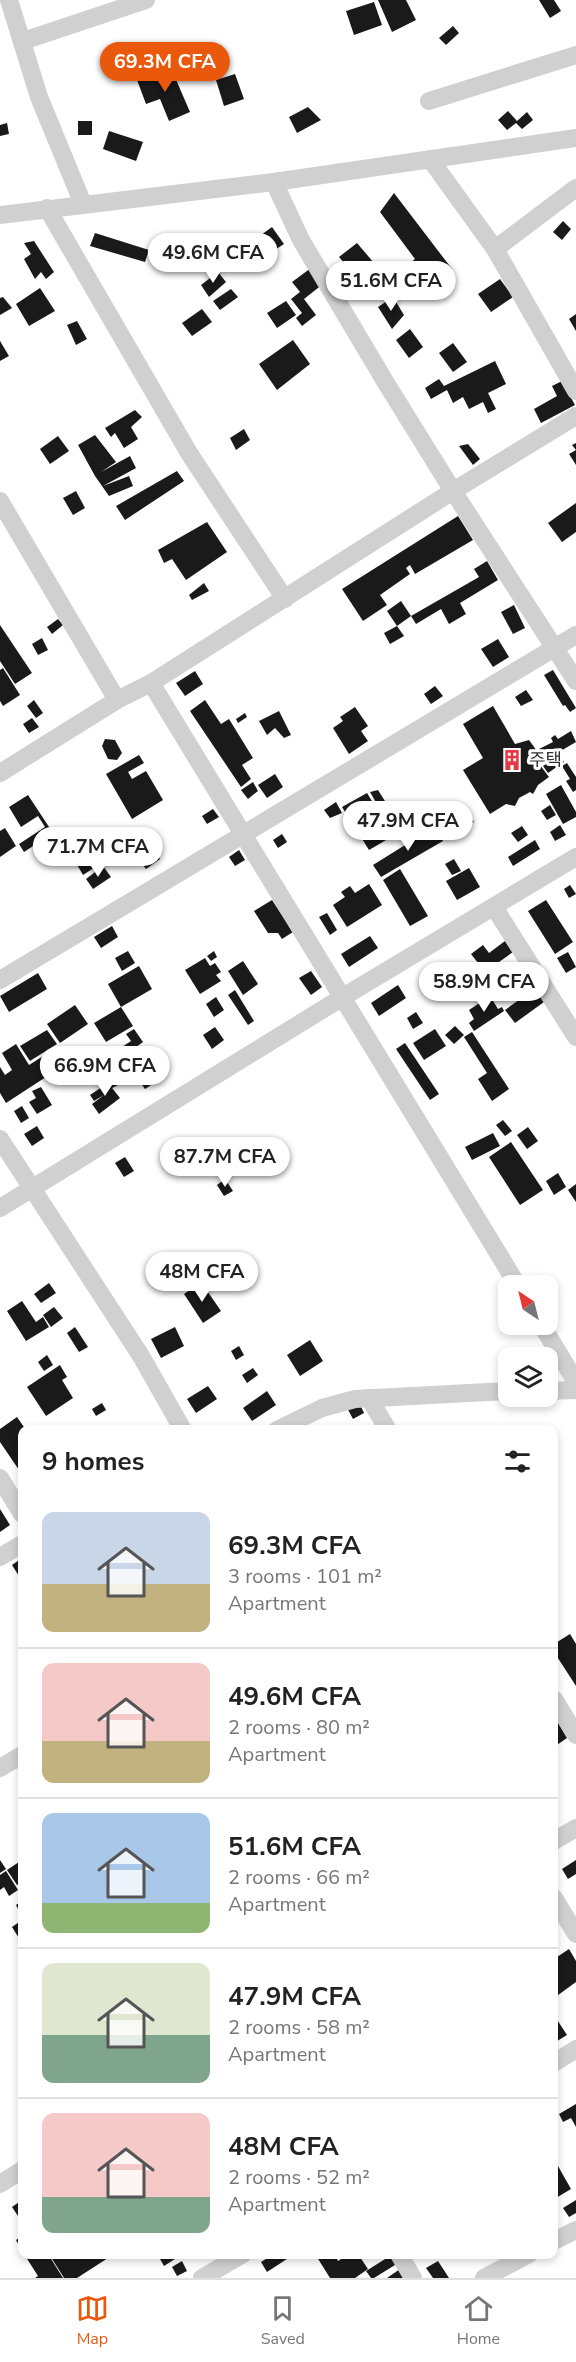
<!DOCTYPE html>
<html lang="en">
<head>
<meta charset="utf-8">
<style>
  :root { --surface:#fff; --page:#f6f6f6; --text:#222; --muted:#767676; --line:#e0e0e0; --accent:#ea580c }
  body { margin:0; font-family:"Nunito Sans","Noto Sans KR",sans-serif; background:var(--page); color:var(--text); height:100vh; display:flex; flex-direction:column; font-size:22px; white-space:nowrap }
  * { box-sizing:border-box; margin:0 }
  p { font-size:20px; color:var(--muted) }
  .icon { flex:none; width:33px; height:33px; fill:none; stroke:currentColor; stroke-width:2; stroke-linecap:round; stroke-linejoin:round }
  .map { position:relative; flex:1; overflow:hidden }
  .side { position:absolute; left:18px; top:1425px; width:540px; height:834px; display:flex; flex-direction:column; background:var(--surface); border-radius:12px; box-shadow:0 3px 9px #0003 }
  .side>* { flex:none }
  .needle { width:39px; rotate:325deg }
  .buttons { position:absolute; left:498px; top:1275px; display:grid; gap:12px }
  .buttons a { display:grid; place-items:center; width:60px; height:60px; border-radius:12px; background:var(--surface); box-shadow:0 3px 9px #0003; font-size:30px }
  .price { position:absolute; translate:-50% -51px; padding:0 14px; border-radius:21px; background:#fff; color:#222; font-size:20px; line-height:39px; filter:drop-shadow(0 2px 3px #0008) }
  .price::after { content:''; position:absolute; left:50%; top:36px; width:18px; height:14px; margin-left:-9px; background:inherit; clip-path:polygon(0 0,100% 0,50% 100%) }
  .price.current { background:var(--accent); color:#fff }
  ul { padding:0; list-style:none }
  li { display:flex; align-items:center; gap:18px; height:150px; padding:0 24px }
  li+li { border-top:2px solid var(--line) }
  li span { display:grid; place-items:center; flex:none; width:168px; height:120px; border-radius:12px; color:#555 }
  li>.icon { margin-inline-start:auto }
  span .icon { width:72px; height:72px; fill:#fffc; stroke-width:1 }
  li b { font-size:26px }
  h2 { display:flex; justify-content:space-between; align-items:center; height:72px; padding:0 24px; font-size:26px }
  .tabs { display:flex; justify-content:space-around; align-items:center; height:84px; border-top:2px solid var(--line); background:var(--surface); font-size:16px; color:var(--muted) }
  .tabs a { display:grid; justify-items:center; gap:3px }
  .tabs .current { color:var(--accent) }
  .map>svg:first-child { display:block }
  .building { fill:#1a1a1a }
  .lines { fill:none; stroke-linecap:round; stroke-linejoin:round }
  .minor { stroke:#d0d0d0; stroke-width:18 }
  .labels { text-anchor:middle; dominant-baseline:central; stroke-width:6; stroke-linejoin:round; paint-order:stroke }
  .poi-label { font-size:18px; fill:#333; stroke:#fff; text-anchor:start }
</style>
</head>
<body>
<div class="map">
<svg width="576" height="2278" viewBox="0 0 576 2278">
  <rect width="100%" height="100%" fill="#fff"/>
  <!-- building -->
  <g class="building">
    <polygon points="378,0 406,0 416,20 392,32"/>
    <polygon points="539,0 554,0 561,11 550,18"/>
    <polygon points="374,2 382,25 354,35 346,11"/>
    <polygon points="453,26 459,33 446,45 439,38"/>
    <polygon points="171,68 190,112 169,121 160,99 146,104 137,80"/>
    <polygon points="235,74 244,99 224,106 216,80"/>
    <polygon points="308,107 321,120 297,133 289,117"/>
    <polygon points="508,111 517,121 527,112 533,120 522,129 516,123 507,130 498,120"/>
    <rect x="78" y="121" width="14" height="14"/>
    <polygon points="7,123 9,134 0,136 0,125"/>
    <polygon points="109,131 143,142 136,161 103,149"/>
    <polygon points="394,193 452,269 419,294 401,270 415,259 380,212"/>
    <polygon points="563,221 571,229 562,240 553,232"/>
    <polygon points="272,227 284,244 261,259 250,243"/>
    <polygon points="95,233 149,250 145,262 90,246"/>
    <polygon points="34,241 54,272 46,279 41,272 35,279 24,259 31,254 24,243"/>
    <polygon points="357,243 374,263 356,277 339,257"/>
    <polygon points="311,268 323,284 304,299 316,315 302,326 296,318 302,313 291,299 300,292 292,282"/>
    <polygon points="218,272 226,282 209,297 201,285"/>
    <polygon points="500,279 513,297 491,312 478,294"/>
    <polygon points="40,288 55,311 29,326 16,304"/>
    <polygon points="231,289 238,297 220,310 213,301"/>
    <polygon points="3,297 12,308 0,315 0,298"/>
    <polygon points="393,297 404,315 392,329 378,307"/>
    <polygon points="286,301 296,315 277,328 267,313"/>
    <polygon points="202,309 212,322 192,336 182,323"/>
    <polygon points="576,314 576,331 569,319"/>
    <polygon points="77,321 87,339 76,345 67,325"/>
    <polygon points="410,329 423,347 409,358 396,340"/>
    <polygon points="293,340 310,364 277,390 259,364"/>
    <polygon points="0,341 9,356 0,361"/>
    <polygon points="453,343 467,362 453,372 439,353"/>
    <polygon points="495,361 506,384 488,393 496,409 488,413 483,402 469,409 463,397 453,403 447,390 431,399 425,388 439,379 444,386"/>
    <polygon points="562,381 575,405 541,423 534,409 557,396 552,386"/>
    <polygon points="135,410 142,417 131,427 138,439 124,448 115,433 111,437 105,428"/>
    <polygon points="244,429 250,440 236,450 230,438"/>
    <polygon points="95,435 116,462 101,472 130,456 136,468 103,486 129,476 133,486 109,496 95,476 78,445"/>
    <polygon points="58,436 69,451 50,464 40,449"/>
    <polygon points="576,443 576,465 569,454 576,450 572,445"/>
    <polygon points="468,444 480,459 473,465 459,446"/>
    <polygon points="177,471 184,481 125,520 116,506"/>
    <polygon points="76,491 85,508 73,515 63,498"/>
    <polygon points="576,503 576,532 562,542 548,523"/>
    <polygon points="458,516 473,540 415,574 410,565 406,568 410,574 380,595 387,605 363,621 342,589"/>
    <polygon points="207,522 227,552 186,580 172,559 164,563 158,550"/>
    <polygon points="487,561 498,580 460,603 466,614 449,624 441,609 416,624 411,616 479,577 474,569"/>
    <polygon points="204,583 209,591 192,600 189,595"/>
    <polygon points="401,601 411,616 397,626 387,611"/>
    <polygon points="514,605 525,628 513,634 501,612"/>
    <polygon points="58,619 63,625 52,634 47,627"/>
    <polygon points="0,625 32,673 15,684 0,661"/>
    <polygon points="397,626 404,636 390,644 384,633"/>
    <polygon points="42,638 48,650 38,655 32,644"/>
    <polygon points="498,639 509,657 493,667 481,649"/>
    <polygon points="3,668 20,695 3,706 0,701 0,670"/>
    <polygon points="553,670 576,708 570,712 565,705 563,706 544,675"/>
    <polygon points="195,671 203,684 185,696 176,683"/>
    <polygon points="435,686 443,696 431,704 424,694"/>
    <polygon points="526,690 533,700 521,706 515,697"/>
    <polygon points="34,700 43,713 36,718 27,706"/>
    <polygon points="205,700 221,724 229,719 253,758 242,765 251,779 241,787 190,711"/>
    <polygon points="493,706 515,744 529,740 545,762 540,765 549,777 538,785 533,794 530,792 519,798 515,806 506,804 490,814 463,770 483,758 463,724"/>
    <polygon points="355,707 368,726 361,731 368,741 349,754 333,728 343,721 340,717"/>
    <polygon points="279,711 291,735 284,738 275,728 267,735 259,721"/>
    <polygon points="245,713 247,717 238,723 236,719"/>
    <polygon points="32,718 39,727 29,733 23,724"/>
    <polygon points="571,731 576,742 547,759 539,749 553,742 551,738 555,735 558,739"/>
    <polygon points="105,739 115,740 122,753 117,760 108,759 102,746"/>
    <polygon points="139,755 144,763 128,772 132,779 146,771 163,800 132,819 106,774"/>
    <polygon points="559,755 564,762 548,773 543,766"/>
    <polygon points="567,763 576,777 576,790 573,792 566,781 570,779 562,766"/>
    <polygon points="275,774 283,787 267,798 258,785"/>
    <polygon points="253,782 258,791 248,799 241,790"/>
    <polygon points="561,785 576,812 576,817 563,824 546,794"/>
    <polygon points="378,790 395,817 385,818 370,792"/>
    <polygon points="367,793 393,836 369,850 342,807"/>
    <polygon points="28,795 53,833 24,852 19,844 45,827 38,816 21,827 9,807"/>
    <polygon points="336,802 342,813 330,818 324,810"/>
    <polygon points="550,805 556,815 547,820 541,811"/>
    <polygon points="213,809 219,817 207,824 202,816"/>
    <polygon points="466,809 474,822 455,832 447,820"/>
    <polygon points="560,825 566,835 555,841 550,832"/>
    <polygon points="522,826 528,835 518,842 511,833"/>
    <polygon points="434,827 443,841 381,877 373,865"/>
    <polygon points="5,828 16,846 0,857 0,831"/>
    <polygon points="282,834 287,842 278,848 273,840"/>
    <polygon points="535,840 540,849 513,866 508,857"/>
    <polygon points="152,847 160,859 146,869 137,857"/>
    <polygon points="239,850 245,860 235,866 229,857"/>
    <polygon points="96,851 103,862 83,875 76,863"/>
    <polygon points="454,859 461,871 452,875 445,864"/>
    <polygon points="103,866 111,877 93,889 86,879"/>
    <polygon points="469,868 480,887 457,900 446,881"/>
    <polygon points="400,869 428,916 410,926 383,880"/>
    <polygon points="369,884 382,905 347,927 333,905 345,897 341,892 350,886 355,893"/>
    <polygon points="570,885 576,894 569,898 564,889"/>
    <polygon points="272,900 293,932 282,939 278,933 268,933 254,911"/>
    <polygon points="546,900 573,942 555,954 528,911"/>
    <polygon points="327,913 337,930 330,935 319,917"/>
    <polygon points="112,926 118,937 101,948 94,937"/>
    <polygon points="370,936 378,948 349,967 341,954"/>
    <polygon points="505,941 513,952 485,972 471,954 483,945 489,953"/>
    <polygon points="128,951 135,963 122,971 115,958"/>
    <polygon points="214,951 217,957 211,961 207,956"/>
    <polygon points="568,952 576,967 566,973 557,958"/>
    <polygon points="205,958 210,966 215,963 221,972 216,975 221,981 200,994 185,970"/>
    <polygon points="243,961 258,984 243,995 228,971"/>
    <polygon points="139,966 152,989 121,1007 108,984"/>
    <polygon points="311,971 322,987 311,995 299,978"/>
    <polygon points="38,973 47,989 9,1012 0,996"/>
    <polygon points="485,980 492,992 483,998 476,986"/>
    <polygon points="398,985 406,998 379,1016 371,1003"/>
    <polygon points="534,989 544,1002 515,1023 505,1010"/>
    <polygon points="235,990 254,1021 248,1025 228,995"/>
    <polygon points="490,996 498,1009 502,1007 504,1011 474,1031 469,1023 474,1019 469,1010"/>
    <polygon points="216,997 224,1010 214,1017 206,1004"/>
    <polygon points="75,1005 88,1024 60,1043 47,1024"/>
    <polygon points="121,1007 133,1026 106,1042 94,1023"/>
    <polygon points="416,1012 423,1023 413,1029 407,1018"/>
    <polygon points="455,1026 464,1035 454,1044 445,1035"/>
    <polygon points="215,1027 224,1040 212,1049 203,1035"/>
    <polygon points="134,1029 143,1042 121,1058 116,1051 131,1041 126,1034"/>
    <polygon points="435,1029 446,1046 424,1060 413,1043"/>
    <polygon points="47,1030 57,1044 30,1061 20,1046"/>
    <polygon points="472,1032 509,1089 492,1101 478,1079 487,1073 464,1037"/>
    <polygon points="405,1043 439,1094 430,1100 396,1049"/>
    <polygon points="16,1044 29,1065 59,1046 69,1062 6,1103 0,1093 0,1067 5,1075 12,1070 2,1053"/>
    <polygon points="151,1051 156,1058 136,1072 131,1065"/>
    <polygon points="154,1065 162,1078 145,1089 136,1076"/>
    <polygon points="114,1079 118,1085 112,1088 120,1098 99,1114 92,1104 104,1095 94,1101 90,1095"/>
    <polygon points="41,1087 52,1105 37,1114 29,1102 36,1098 32,1091"/>
    <polygon points="22,1106 29,1118 21,1123 14,1111"/>
    <polygon points="503,1120 512,1131 505,1136 496,1125"/>
    <polygon points="37,1126 44,1138 32,1146 24,1134"/>
    <polygon points="528,1127 538,1141 527,1149 517,1135"/>
    <polygon points="493,1133 500,1146 472,1160 465,1147"/>
    <polygon points="511,1142 543,1190 520,1205 489,1157"/>
    <polygon points="125,1157 134,1171 124,1177 115,1163"/>
    <polygon points="558,1173 566,1187 554,1195 546,1181"/>
    <polygon points="225,1179 233,1191 224,1196 217,1185"/>
    <polygon points="576,1184 576,1202 568,1190"/>
    <polygon points="201,1282 221,1311 203,1323 184,1294"/>
    <polygon points="49,1283 56,1293 41,1303 34,1294"/>
    <polygon points="22,1301 36,1322 43,1317 49,1327 26,1341 7,1311"/>
    <polygon points="54,1307 63,1318 51,1327 43,1315"/>
    <polygon points="75,1327 88,1347 79,1352 67,1333"/>
    <polygon points="175,1327 184,1346 161,1358 151,1339"/>
    <polygon points="310,1340 323,1361 300,1376 287,1355"/>
    <polygon points="239,1346 244,1355 236,1360 231,1351"/>
    <polygon points="47,1355 53,1365 44,1371 38,1362"/>
    <polygon points="60,1365 67,1377 62,1380 73,1398 46,1416 27,1387"/>
    <polygon points="253,1368 258,1375 247,1383 242,1375"/>
    <polygon points="208,1386 217,1399 196,1413 187,1399"/>
    <polygon points="267,1391 276,1405 252,1421 243,1408"/>
    <polygon points="358,1400 364,1413 353,1419 346,1406"/>
    <polygon points="102,1403 106,1410 96,1416 92,1409"/>
    <polygon points="17,1417 26,1430 22,1430 22,1453 19,1456 22,1460 22,1467 19,1470 0,1442 0,1429"/>
    <polygon points="0,1509 10,1525 0,1532"/>
    <polygon points="22,1558 22,1581 12,1565"/>
    <polygon points="570,1634 576,1644 576,1686 554,1652 554,1644"/>
    <polygon points="554,1716 567,1738 554,1747"/>
    <polygon points="0,1860 6,1869 0,1873"/>
    <polygon points="22,1860 22,1882 17,1885 7,1870"/>
    <polygon points="576,1860 576,1874 568,1879 562,1869"/>
    <polygon points="6,1871 18,1890 9,1896 4,1887 0,1890 0,1875"/>
    <polygon points="22,1901 22,1911 20,1913 16,1905"/>
    <polygon points="22,1920 22,1943 12,1927"/>
    <polygon points="569,1949 576,1961 576,1982 554,1998 554,1959"/>
    <polygon points="554,2015 567,2035 554,2043"/>
    <polygon points="576,2104 576,2127 571,2118 563,2122 559,2114"/>
    <polygon points="554,2159 571,2189 556,2198 554,2194"/>
    <polygon points="22,2200 22,2212 18,2216 12,2207"/>
    <polygon points="576,2200 576,2213 569,2217 563,2208"/>
    <polygon points="22,2236 22,2251 16,2240"/>
    <polygon points="24,2254 48,2254 63,2278 35,2278 38,2276"/>
    <polygon points="49,2254 105,2254 108,2258 77,2278 64,2278"/>
    <polygon points="166,2254 172,2254 175,2259 164,2266 160,2259"/>
    <polygon points="274,2254 289,2254 290,2257 267,2272 261,2262"/>
    <polygon points="315,2254 334,2254 338,2261 349,2254 358,2254 368,2269 355,2278 330,2278"/>
    <polygon points="390,2256 395,2265 374,2278 371,2278 366,2271"/>
    <polygon points="182,2261 187,2271 177,2276 172,2267"/>
    <polygon points="438,2261 449,2278 433,2278 426,2268"/>
    <polygon points="400,2269 407,2278 387,2278"/>
  </g>
  <g class="lines">
    <!-- minor -->
    <g class="minor">
      <polyline points="9,0 39,97 83,204"/>
      <polyline points="23,41 146,0"/>
      <polyline points="429,101 576,55"/>
      <polyline points="430,159 495,249 576,188"/>
      <polyline points="274,182 301,240 386,383 453,491 576,681"/>
      <polyline points="47,208 189,453 285,599"/>
      <polyline points="0,215 274,182 576,138"/>
      <polyline points="495,249 576,391"/>
      <polyline points="0,501 117,700"/>
      <polyline points="151,683 518,1286"/>
      <polyline points="0,773 117,700 151,683 453,491 576,416"/>
      <polyline points="494,907 576,1037"/>
      <polyline points="0,980 576,635"/>
      <polyline points="0,1139 141,1356 183,1430"/>
      <polyline points="0,1208 343,997 576,857"/>
      <polyline points="541,1324 576,1382"/>
      <polyline points="548,1391 576,1390"/>
      <polyline points="369,1398 388,1430"/>
      <polyline points="277,1430 322,1408 355,1399 508,1391"/>
      <polyline points="0,1478 22,1514"/>
      <polyline points="0,1557 22,1544"/>
      <polyline points="554,1699 576,1735"/>
      <polyline points="0,1768 22,1755"/>
      <polyline points="554,1841 576,1828"/>
      <polyline points="554,1898 576,1934"/>
      <polyline points="554,2063 576,2049"/>
      <polyline points="0,2184 22,2170"/>
      <polyline points="554,2241 576,2230"/>
      <polyline points="399,2254 413,2278"/>
      <polyline points="202,2278 243,2254"/>
      <polyline points="484,2278 529,2254"/>
    </g>
  </g>
  <!-- icons -->
  <defs>
    <symbol id="building-bare" viewBox="-9 -9 18 18"><path d="M-4-6H4V6H1V3H-1V6H-4ZM-2.5-4.3h1.7v1.8h-1.7ZM.8-4.3h1.7v1.8H.8ZM-2.5-1h1.7V.8h-1.7ZM.8-1h1.7V.8H.8Z" fill="#e63946" stroke="#fff" stroke-width="2.5" paint-order="stroke"/></symbol>
  </defs>
  <g fill-rule="evenodd">
    <use href="#building-bare" x="497" y="745" width="30" height="30"/>
  </g>
  <g class="labels">
    <!-- poi labels -->
    <g class="poi-label">
      <text x="529" y="760">주택</text>
    </g>
  </g>
</svg>
<div class="buttons">
<a><svg class="needle" viewBox="-14 -14 28 28"><path d="M0-13l5 13h-10z" fill="#e53935"/><path d="M0 13l5-13h-10z" fill="#767676"/></svg></a>
<a><svg class="icon" aria-label="layers" viewBox="0 0 24 24"><path d="M12 4l9 5-9 5-9-5zM3 14l9 5 9-5"/></svg></a>
</div>
<b class="price current" style="left:165px;top:93px">69.3M CFA</b>
<b class="price" style="left:213px;top:284px">49.6M CFA</b>
<b class="price" style="left:391px;top:312px">51.6M CFA</b>
<b class="price" style="left:408px;top:852px">47.9M CFA</b>
<b class="price" style="left:98px;top:878px">71.7M CFA</b>
<b class="price" style="left:484px;top:1013px">58.9M CFA</b>
<b class="price" style="left:105px;top:1097px">66.9M CFA</b>
<b class="price" style="left:225px;top:1188px">87.7M CFA</b>
<b class="price" style="left:202px;top:1303px">48M CFA</b>
<section class="side">
<h2>9 homes<svg class="icon" aria-label="filters" viewBox="0 0 24 24"><path d="M4 7h16M4 17h16"/><circle cx="9" cy="7" r="2"/><circle cx="15" cy="17" r="2"/></svg></h2>
<ul>
<li><span style="background:linear-gradient(#c9d6e8 60%,#c2b280 0)"><svg class="icon" aria-label="home" viewBox="0 0 24 24"><path d="M3 11l9-7 9 7M6 9v11h12V9"/></svg></span><div><b>69.3M CFA</b><p>3 rooms · 101 m²</p><p>Apartment</p></div></li>
<li><span style="background:linear-gradient(#f6c9c9 65%,#c2b280 0)"><svg class="icon" aria-label="home" viewBox="0 0 24 24"><path d="M3 11l9-7 9 7M6 9v11h12V9"/></svg></span><div><b>49.6M CFA</b><p>2 rooms · 80 m²</p><p>Apartment</p></div></li>
<li><span style="background:linear-gradient(#a9c7e8 75%,#8fb573 0)"><svg class="icon" aria-label="home" viewBox="0 0 24 24"><path d="M3 11l9-7 9 7M6 9v11h12V9"/></svg></span><div><b>51.6M CFA</b><p>2 rooms · 66 m²</p><p>Apartment</p></div></li>
<li><span style="background:linear-gradient(#dfe7d0 60%,#7fa58c 0)"><svg class="icon" aria-label="home" viewBox="0 0 24 24"><path d="M3 11l9-7 9 7M6 9v11h12V9"/></svg></span><div><b>47.9M CFA</b><p>2 rooms · 58 m²</p><p>Apartment</p></div></li>
<li><span style="background:linear-gradient(#f6c9c9 70%,#7fa58c 0)"><svg class="icon" aria-label="home" viewBox="0 0 24 24"><path d="M3 11l9-7 9 7M6 9v11h12V9"/></svg></span><div><b>48M CFA</b><p>2 rooms · 52 m²</p><p>Apartment</p></div></li>
</ul>
</section>
</div>
<nav class="tabs">
<a class="current"><svg class="icon" aria-label="map" viewBox="0 0 24 24"><path d="M3 6l6-2 6 2 6-2v14l-6 2-6-2-6 2zM9 4v14M15 6v14"/></svg>Map</a>
<a><svg class="icon" aria-label="saved" viewBox="0 0 24 24"><path d="M7 4h10v16l-5-4-5 4z"/></svg>Saved</a>
<a><svg class="icon" aria-label="home" viewBox="0 0 24 24"><path d="M3 11l9-7 9 7M6 9v11h12V9"/></svg>Home</a>
</nav>
</body>
</html>
